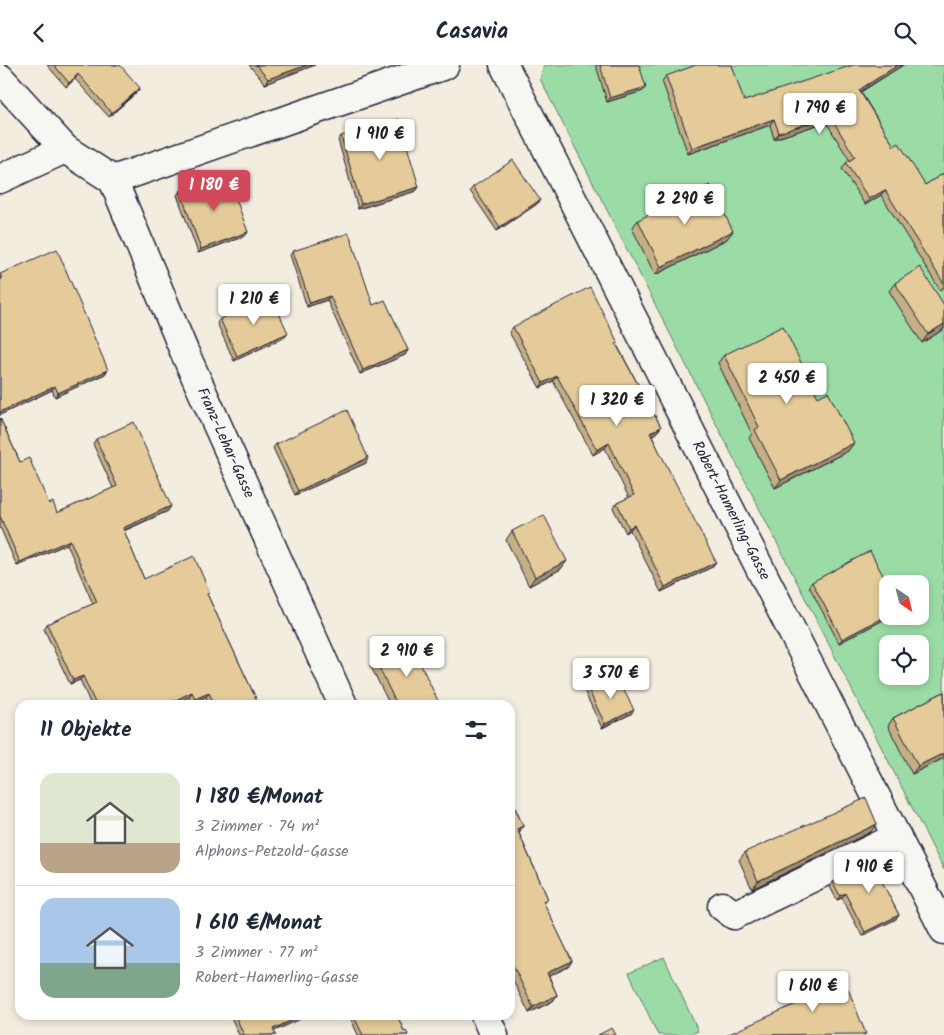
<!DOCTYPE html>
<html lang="de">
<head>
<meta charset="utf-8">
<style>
  :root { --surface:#fff; --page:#f6f6f7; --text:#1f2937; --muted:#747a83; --line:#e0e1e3; --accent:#d1495b }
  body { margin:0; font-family:Kalam,sans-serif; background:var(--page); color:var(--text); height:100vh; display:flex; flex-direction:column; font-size:19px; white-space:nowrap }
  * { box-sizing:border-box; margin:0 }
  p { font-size:16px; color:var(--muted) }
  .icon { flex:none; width:28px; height:28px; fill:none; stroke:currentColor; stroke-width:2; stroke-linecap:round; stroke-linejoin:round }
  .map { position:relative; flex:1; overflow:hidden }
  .side { position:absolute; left:15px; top:635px; width:500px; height:320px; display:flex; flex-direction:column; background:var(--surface); border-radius:15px; box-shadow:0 2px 8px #0003 }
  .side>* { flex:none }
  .needle { width:32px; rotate:145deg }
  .buttons { position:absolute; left:879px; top:510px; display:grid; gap:10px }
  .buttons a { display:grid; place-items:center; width:50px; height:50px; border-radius:10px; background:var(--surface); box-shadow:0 2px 8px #0003; font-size:25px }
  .price { position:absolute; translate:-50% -42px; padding:0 11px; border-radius:5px; background:#fff; color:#222; font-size:16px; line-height:32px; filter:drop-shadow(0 1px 2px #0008) }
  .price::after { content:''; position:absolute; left:50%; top:30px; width:15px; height:11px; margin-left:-8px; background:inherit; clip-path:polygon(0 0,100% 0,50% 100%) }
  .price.selected { background:var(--accent); color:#fff }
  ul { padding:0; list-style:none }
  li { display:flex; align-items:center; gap:15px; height:125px; padding:0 25px }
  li+li { border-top:1px solid var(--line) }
  li span { display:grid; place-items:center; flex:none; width:140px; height:100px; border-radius:15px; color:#555 }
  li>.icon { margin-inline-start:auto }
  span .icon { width:60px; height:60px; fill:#fffc; stroke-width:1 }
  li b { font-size:21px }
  h2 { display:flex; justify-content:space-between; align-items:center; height:60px; padding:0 25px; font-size:21px }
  header { display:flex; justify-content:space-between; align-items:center; height:65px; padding:0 25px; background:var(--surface); font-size:22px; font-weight:700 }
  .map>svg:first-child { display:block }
  .green { fill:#9bdca6; stroke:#5e7f70; fill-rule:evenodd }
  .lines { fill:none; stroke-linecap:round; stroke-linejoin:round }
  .minor-casing { stroke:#22223b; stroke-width:31 }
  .minor { stroke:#f6f6f2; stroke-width:28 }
  .wall { fill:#c5af84; stroke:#22223b }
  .shaded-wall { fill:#a08e6c; stroke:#22223b }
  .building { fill:#e5cb9a; stroke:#22223b }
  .labels { text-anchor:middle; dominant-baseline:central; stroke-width:4; stroke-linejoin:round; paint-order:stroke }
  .street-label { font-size:15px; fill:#22223b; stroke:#f6f6f2 }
</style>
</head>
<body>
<header><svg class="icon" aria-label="back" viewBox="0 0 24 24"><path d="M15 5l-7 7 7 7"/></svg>Casavia<svg class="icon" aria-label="search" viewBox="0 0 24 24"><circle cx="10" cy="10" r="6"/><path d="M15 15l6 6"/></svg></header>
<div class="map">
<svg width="944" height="970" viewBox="0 0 944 970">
  <rect width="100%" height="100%" fill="#f3ede0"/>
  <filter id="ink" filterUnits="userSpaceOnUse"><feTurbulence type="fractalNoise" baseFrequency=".02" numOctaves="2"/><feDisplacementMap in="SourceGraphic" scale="10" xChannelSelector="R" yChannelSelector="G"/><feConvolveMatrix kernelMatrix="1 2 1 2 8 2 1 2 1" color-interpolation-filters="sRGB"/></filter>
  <g filter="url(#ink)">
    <!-- green -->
    <g class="green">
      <path d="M544 0H944V805L540 14ZM888 519H920V551H888ZM888 579H920V611H888Z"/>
      <polygon points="664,892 698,966 689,970 658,970 629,908"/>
    </g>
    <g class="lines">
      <defs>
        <g id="minor">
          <path id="s1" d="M504 0 944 865"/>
          <polyline points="0,13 65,84 113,115"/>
          <polyline points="0,114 65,84"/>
          <path id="s2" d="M113 115 184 286 343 640"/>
          <polyline points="113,115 445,0"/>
          <polyline points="722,841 734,850 897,772"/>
          <polyline points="485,950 494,970"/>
        </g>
      </defs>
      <!-- minor casing -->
      <use href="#minor" class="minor-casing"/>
      <!-- minor -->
      <use href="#minor" class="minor"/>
    </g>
    <!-- wall -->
    <g class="wall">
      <polygon points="47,0 120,0 137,27 109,52 75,14 66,22"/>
      <polygon points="249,0 315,0 265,19"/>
      <polygon points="596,0 639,0 643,26 607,37"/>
      <polygon points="903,0 861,27 894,81 925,120 944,108 944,222 940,225 881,130 865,140 842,104 846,98 850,96 826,57 774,74 770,60 688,89 662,16 666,11 744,36"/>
      <polygon points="341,71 419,122 416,126 358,144 338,75"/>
      <polygon points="473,122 537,139 497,166 470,126"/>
      <polygon points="180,126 248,167 245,171 198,188 177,130"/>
      <polygon points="638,155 727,174 655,210 632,163"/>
      <polygon points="293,186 373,240 408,285 405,290 360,309 327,235 307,242 290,190"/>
      <polygon points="0,209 108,305 105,309 55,332 52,325 0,350"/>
      <polygon points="895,218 944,240 944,264 922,278 889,226"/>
      <polygon points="220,254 288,268 285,272 234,296 217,258"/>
      <polygon points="513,262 617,280 661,362 657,367 652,371 712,502 661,527 630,465 626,468 613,443 617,438 629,433 605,383 593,390 553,316 540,323 509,267"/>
      <polygon points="724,290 818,332 848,386 775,423 749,373 752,369 718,298"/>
      <polygon points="0,353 20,397 49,439 57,448 113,423 93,379 96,374 168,446 124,466 144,514 208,531 259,640 210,640 206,632 192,638 189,632 172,640 91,640 80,615 70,619 44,564 47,559 93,539 67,479 17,501 0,462"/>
      <polygon points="276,379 366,398 295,430 273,383"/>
      <polygon points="512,466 561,504 529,521 506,475"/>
      <polygon points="812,517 888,551 891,551 839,578 809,521"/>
      <polygon points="375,594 440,640 390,640 370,600"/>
      <polygon points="588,624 631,649 602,663 585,628"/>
      <polygon points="944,627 944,693 912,709 888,661 893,653"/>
      <polygon points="510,731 523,761 519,768 548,834 544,839 572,896 568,902 549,911 557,930 553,936 529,948 510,909"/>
      <polygon points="871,767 752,824 739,795 745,787"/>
      <polygon points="893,804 890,809 880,814 899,850 896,854 862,871 842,833 837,835 830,822 833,817"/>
      <polygon points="792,922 822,923 865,970 794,939 789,927"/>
      <polygon points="230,950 309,950 274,966 276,970 239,970"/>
      <polygon points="349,950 397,950 404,966 408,970 358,970"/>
    </g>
    <!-- shaded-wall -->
    <g class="shaded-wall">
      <polygon points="307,0 315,0 265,19 268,14"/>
      <polygon points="898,0 903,0 855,30 859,25"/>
      <polygon points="78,9 75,14 66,22 69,18"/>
      <polygon points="646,22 643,26 607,37 610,33"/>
      <polygon points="140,23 137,27 109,52 112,48"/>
      <polygon points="830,51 826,57 774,74 779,68"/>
      <polygon points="774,54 770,60 688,89 692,83"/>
      <polygon points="419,122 416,126 358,144 361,139"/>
      <polygon points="885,125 881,130 865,140 869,134"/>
      <polygon points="540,135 537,139 497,166 500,162"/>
      <polygon points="733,166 727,174 655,210 661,202"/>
      <polygon points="248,167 245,171 198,188 201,184"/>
      <polygon points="330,231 327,235 307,242 310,238"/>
      <polygon points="944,259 944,264 922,278 928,269"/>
      <polygon points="288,268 285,272 234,296 237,291"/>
      <polygon points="408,285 405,290 360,309 363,305"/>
      <polygon points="108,305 105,309 55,332 58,328"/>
      <polygon points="557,311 553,316 540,323 543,318"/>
      <polygon points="55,321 52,325 0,350 0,347"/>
      <polygon points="661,362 657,367 647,373 650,368"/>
      <polygon points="609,378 605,383 593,390 597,385"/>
      <polygon points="854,378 848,386 775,423 781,415"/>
      <polygon points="368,393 366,398 295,430 298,426"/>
      <polygon points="171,441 168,446 120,467 123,463"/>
      <polygon points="634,460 630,465 626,468 629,463"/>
      <polygon points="70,475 67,479 17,501 20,497"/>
      <polygon points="567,496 561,504 529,521 535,512"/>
      <polygon points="716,497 712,502 661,527 665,522"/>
      <polygon points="888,550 888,551 891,551 839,578 842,574"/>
      <polygon points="83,611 80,615 70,619 73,615"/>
      <polygon points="192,627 189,632 172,640 166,640"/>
      <polygon points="209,628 206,632 192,638 195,634"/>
      <polygon points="634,645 631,649 602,663 605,659"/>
      <polygon points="944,688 944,693 912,709 918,701"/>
      <polygon points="877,759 871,767 752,824 758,816"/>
      <polygon points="523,761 519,767 513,770 517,764"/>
      <polygon points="893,804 890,809 876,816 879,811"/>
      <polygon points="845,828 842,833 837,835 840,831"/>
      <polygon points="899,850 896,854 862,871 865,867"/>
      <polygon points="572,896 568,902 543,914 547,908"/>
      <polygon points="557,930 553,936 529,948 533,942"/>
      <polygon points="303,950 309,950 270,968 273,964"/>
    </g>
    <!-- building -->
    <g class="building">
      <polygon points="54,0 120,0 140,23 112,48 78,9 69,18"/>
      <polygon points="256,0 307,0 268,14"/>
      <polygon points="600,0 639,0 646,22 610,33"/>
      <polygon points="696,0 732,0 744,36 853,0 898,0 859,25 894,81 899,78 925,120 944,108 944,219 885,125 869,134 846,98 855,92 830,51 779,68 774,54 692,83 666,11"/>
      <polygon points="399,54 419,122 361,139 341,71"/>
      <polygon points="513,95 540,135 500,162 473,122"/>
      <polygon points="227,109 248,167 201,184 180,126"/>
      <polygon points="710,120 733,166 661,202 638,155"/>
      <polygon points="349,168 373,240 385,235 408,285 363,305 330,231 310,238 293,186"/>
      <polygon points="57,184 108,305 58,328 55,321 0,347 0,215 2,214 0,209"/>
      <polygon points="920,202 944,240 944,259 928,269 895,218"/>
      <polygon points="590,222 618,278 616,279 661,362 650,368 716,497 665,522 634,460 629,463 617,438 634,430 609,378 597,385 557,311 543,318 513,262"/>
      <polygon points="271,231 288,268 237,291 220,254"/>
      <polygon points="783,261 818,332 828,327 854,378 781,415 755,365 759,362 724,290"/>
      <polygon points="347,345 368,393 298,426 276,379"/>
      <polygon points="0,353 20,397 29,393 49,439 53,437 57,448 117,421 96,374 134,357 171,441 123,463 144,514 194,491 210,528 207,529 259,640 215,640 209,628 195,634 192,627 166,640 96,640 83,611 73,615 47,559 97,537 70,475 20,497 0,451"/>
      <polygon points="544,450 567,496 535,512 512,466"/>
      <polygon points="870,486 888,520 888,532 887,532 888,534 888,550 842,574 812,517"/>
      <polygon points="410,577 440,640 397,640 375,594"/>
      <polygon points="616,610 634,645 605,659 588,624"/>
      <polygon points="944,627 944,688 918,701 893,653"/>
      <polygon points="510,731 523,761 517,764 548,834 543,836 572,896 547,908 557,930 533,942 510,894"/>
      <polygon points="866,733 877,759 758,816 745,787"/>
      <polygon points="887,791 893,804 879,811 899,850 865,867 845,828 840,831 833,817"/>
      <polygon points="818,912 822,923 844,914 866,969 727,970 798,938 792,922"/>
      <polygon points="235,950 303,950 273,964 276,970 244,970"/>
      <polygon points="353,950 397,950 404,966 406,965 408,970 363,970"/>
      <polygon points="612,963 616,970 598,970"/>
    </g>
  </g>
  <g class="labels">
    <!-- street labels -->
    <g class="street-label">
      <text stroke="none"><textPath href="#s2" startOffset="286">Franz-Lehar-Gasse</textPath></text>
      <text stroke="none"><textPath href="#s1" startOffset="500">Robert-Hamerling-Gasse</textPath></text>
    </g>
  </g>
</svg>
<div class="buttons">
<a><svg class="needle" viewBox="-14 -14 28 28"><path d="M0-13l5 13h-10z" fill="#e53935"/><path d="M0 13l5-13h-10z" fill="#747a83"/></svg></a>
<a><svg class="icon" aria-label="locate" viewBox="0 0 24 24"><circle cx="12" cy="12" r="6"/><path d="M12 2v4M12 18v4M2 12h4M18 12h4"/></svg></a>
</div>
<b class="price" style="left:820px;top:70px">1 790 €</b>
<b class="price" style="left:380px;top:96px">1 910 €</b>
<b class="price selected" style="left:214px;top:147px">1 180 €</b>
<b class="price" style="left:685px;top:161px">2 290 €</b>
<b class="price" style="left:254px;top:261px">1 210 €</b>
<b class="price" style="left:787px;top:340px">2 450 €</b>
<b class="price" style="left:617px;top:362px">1 320 €</b>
<b class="price" style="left:407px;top:613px">2 910 €</b>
<b class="price" style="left:611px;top:635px">3 570 €</b>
<b class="price" style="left:869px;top:829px">1 910 €</b>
<b class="price" style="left:813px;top:948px">1 610 €</b>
<section class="side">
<h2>11 Objekte<svg class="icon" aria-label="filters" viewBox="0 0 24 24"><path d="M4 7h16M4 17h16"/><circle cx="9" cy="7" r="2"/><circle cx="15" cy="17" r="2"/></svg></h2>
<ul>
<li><span style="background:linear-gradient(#dfe7d0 70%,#b9a48a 0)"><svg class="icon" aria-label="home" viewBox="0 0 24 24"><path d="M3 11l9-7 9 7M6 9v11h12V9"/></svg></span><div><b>1 180 €/Monat</b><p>3 Zimmer · 74 m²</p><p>Alphons-Petzold-Gasse</p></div></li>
<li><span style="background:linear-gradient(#a9c7e8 65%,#7fa58c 0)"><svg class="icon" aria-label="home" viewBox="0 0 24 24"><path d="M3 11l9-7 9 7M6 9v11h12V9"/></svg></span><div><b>1 610 €/Monat</b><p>3 Zimmer · 77 m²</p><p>Robert-Hamerling-Gasse</p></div></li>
</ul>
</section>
</div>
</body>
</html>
